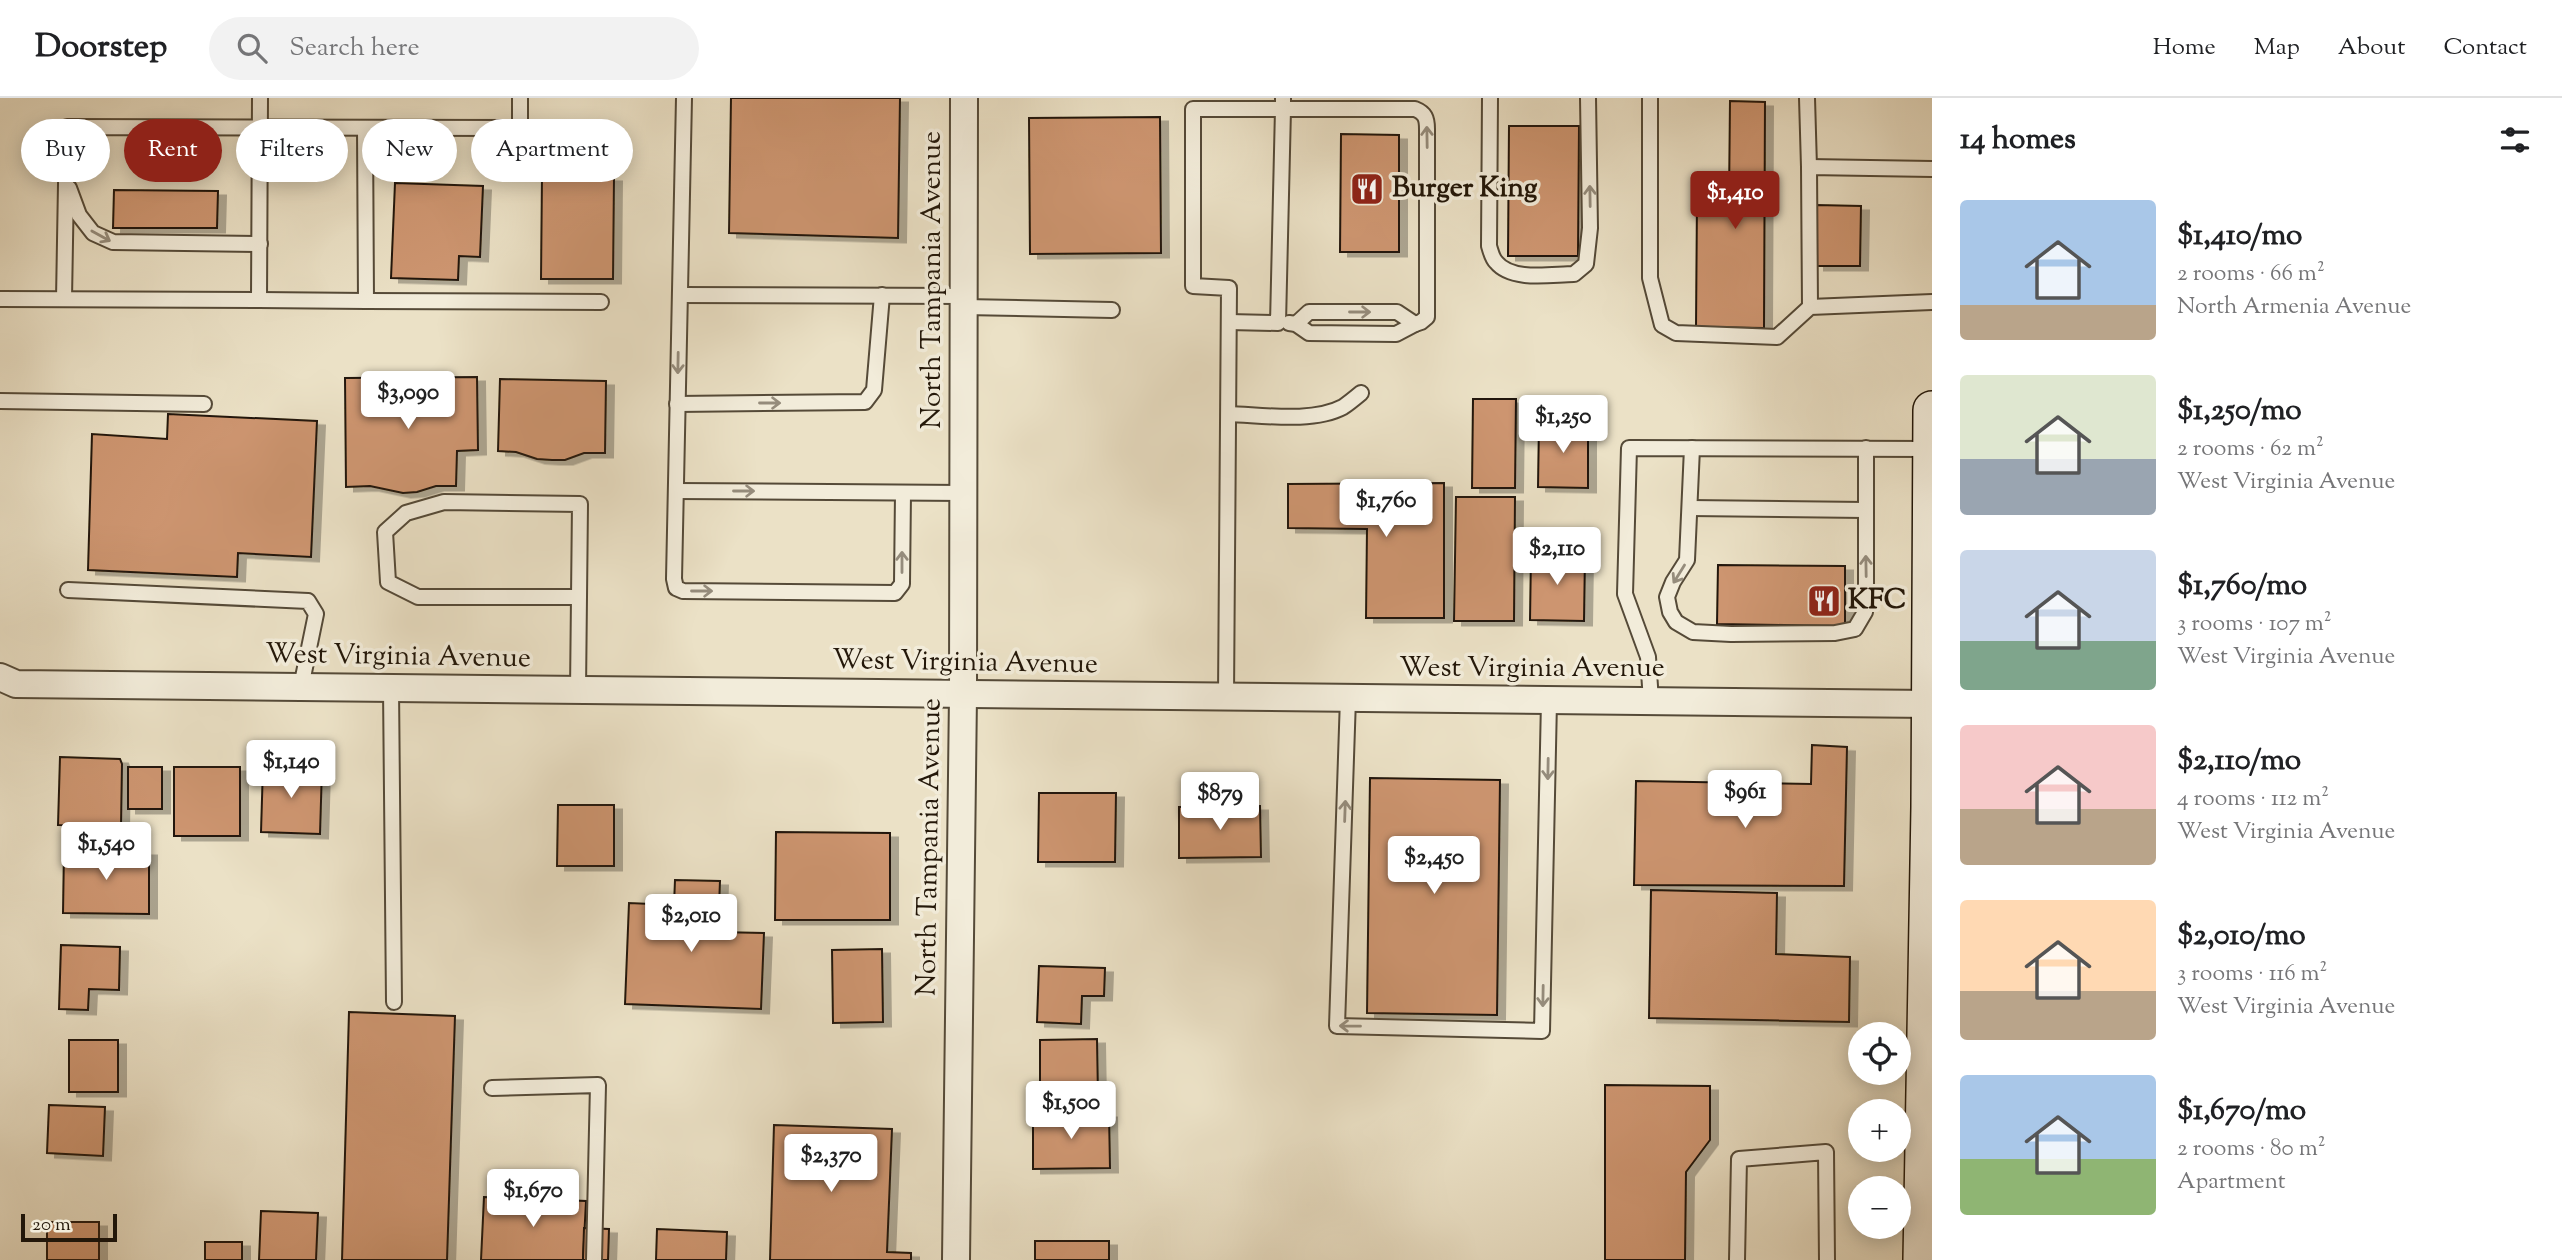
<!DOCTYPE html>
<html lang="en">
<head>
<meta charset="utf-8">
<style>
  :root { --surface:#fff; --page:#f2f2f2; --text:#202124; --muted:#757577; --line:#e0e0e0; --accent:#8f2418 }
  body { margin:0; font-family:"Sorts Mill Goudy",serif; background:var(--page); color:var(--text); height:100vh; display:flex; flex-direction:column; font-size:26px; white-space:nowrap }
  * { box-sizing:border-box; margin:0 }
  p { font-size:23px; color:var(--muted) }
  .icon { flex:none; width:38px; height:38px; fill:none; stroke:currentColor; stroke-width:2; stroke-linecap:round; stroke-linejoin:round }
  .map { position:relative; flex:1; overflow:hidden }
  .sheet { display:flex; flex-direction:column; background:var(--surface); width:630px }
  .sheet>* { flex:none }
  .top-card { position:absolute; left:21px; top:21px; width:665px; height:63px; display:flex; gap:14px }
  .fabs { position:absolute; left:1848px; top:924px; display:grid; gap:14px }
  .fabs a { display:grid; place-items:center; width:63px; height:63px; border-radius:50%; background:var(--surface); box-shadow:0 4px 18px #0003; font-size:35px }
  .scale { position:absolute; left:21px; bottom:18px; width:96px; box-sizing:border-box; padding-left:7px; border:4px solid #231709; border-top:0; font-size:19px; line-height:24px; white-space:nowrap; color:#231709; -webkit-text-stroke:5px #f2ecda; paint-order:stroke }
  .price { position:absolute; translate:-50% -60px; padding:0 16px; border-radius:7px; background:#fff; color:#222; font-size:23px; line-height:46px; filter:drop-shadow(0 2px 4px #0008) }
  .price::after { content:''; position:absolute; left:50%; top:42px; width:21px; height:16px; margin-left:-10px; background:inherit; clip-path:polygon(0 0,100% 0,50% 100%) }
  .price.current { background:var(--accent); color:#fff }
  ul { padding:0; list-style:none }
  li { display:flex; align-items:center; gap:21px; height:175px; padding:0 28px }
  li span { display:grid; place-items:center; flex:none; width:196px; height:140px; border-radius:7px; color:#555 }
  li>.icon { margin-inline-start:auto }
  span .icon { width:84px; height:84px; fill:#fffc; stroke-width:1 }
  li b { font-size:30px }
  h2 { display:flex; justify-content:space-between; align-items:center; height:84px; padding:0 28px; font-size:30px }
  .chip { padding:0 24px; border-radius:32px; background:var(--surface); box-shadow:0 4px 18px #0003; font-size:24px; line-height:63px }
  .chip.current { background:var(--accent); color:#fff }
  header { display:flex; align-items:center; gap:42px; box-sizing:border-box; height:98px; padding:0 35px; background:var(--surface); border-bottom:2px solid var(--line) }
  header strong { font-size:33px }
  nav { display:flex; gap:38px; margin-inline-start:auto; font-size:24px }
  .search { width:490px; height:63px; background:var(--page); display:flex; align-items:center; gap:18px; box-sizing:border-box; padding:0 24px; border-radius:38px; color:var(--muted); font-size:26px }
  main { display:flex; flex:1; min-height:0 }
  .map>svg:first-child { display:block }
  .building { fill:#cd956f; stroke:#231709; stroke-width:2; filter:url(#shadow) }
  .lines { fill:none; stroke-linecap:round; stroke-linejoin:round }
  .lane-casing { stroke:#554a38; stroke-width:18 }
  .street-casing { stroke:#554a38; stroke-width:30 }
  .secondary-casing { stroke:#231709; stroke-width:40 }
  .lane { stroke:#f2ecda; stroke-width:14 }
  .street { stroke:#f2ecda; stroke-width:26 }
  .secondary { stroke:#f2ecda; stroke-width:37 }
  .oneway { stroke:#958c7c }
  .labels { text-anchor:middle; dominant-baseline:central; stroke-width:7; stroke-linejoin:round; paint-order:stroke }
  .poi-label { font-size:28px; font-weight:bold; fill:#231709; stroke:#f2ecda; text-anchor:start }
  .street-label { font-size:28px; fill:#231709; stroke:#f2ecda }
</style>
</head>
<body>
<header>
<strong>Doorstep</strong>
<div class="search"><svg class="icon" aria-label="search" viewBox="0 0 24 24"><circle cx="10" cy="10" r="6"/><path d="M15 15l6 6"/></svg>Search here</div>
<nav><a>Home</a><a>Map</a><a>About</a><a>Contact</a></nav>
</header>
<main>
<div class="map">
<svg width="1932" height="1162" viewBox="0 0 1932 1162">
  <defs>
    <filter id="shadow"><feDropShadow dx="8" dy="4.5" stdDeviation="0" flood-color="#0004"/></filter>
  </defs>
  <rect width="100%" height="100%" fill="#ebe1c6"/>
  <filter id="stains"><feTurbulence type="fractalNoise" baseFrequency=".00286" numOctaves="4"/><feColorMatrix values="0 0 0 0 .2 0 0 0 0 .09 0 0 0 0 .02 0 0 0 .5 -.17"/></filter>
  <radialGradient id="worn" r=".72"><stop offset=".6" stop-color="#630" stop-opacity="0"/><stop offset="1" stop-color="#630" stop-opacity=".3"/></radialGradient>
  <!-- building -->
  <g class="building">
    <polygon points="731,0 900,0 898,140 729,135"/>
    <polygon points="1730,3 1765,4 1764,230 1696,229 1697,101 1729,102"/>
    <polygon points="1160,19 1161,155 1030,156 1029,20"/>
    <polygon points="1509,28 1579,28 1578,158 1508,158"/>
    <polygon points="1341,36 1399,37 1399,154 1340,154"/>
    <polygon points="542,78 614,79 613,181 541,181"/>
    <polygon points="395,85 483,88 480,159 459,158 458,182 391,180"/>
    <polygon points="114,92 218,93 217,130 113,130"/>
    <polygon points="1816,107 1861,108 1860,168 1816,168"/>
    <polygon points="477,279 478,352 457,353 456,388 436,388 417,394 403,395 370,388 346,389 345,280"/>
    <polygon points="500,281 606,283 605,355 584,355 565,362 552,362 537,361 516,354 498,353"/>
    <polygon points="1473,301 1516,301 1515,390 1472,390"/>
    <polygon points="168,316 317,323 311,459 238,455 237,479 88,472 92,336 167,341"/>
    <polygon points="1539,325 1588,325 1588,390 1538,389"/>
    <polygon points="1444,385 1444,520 1366,520 1367,431 1288,430 1288,386"/>
    <polygon points="1456,399 1515,399 1514,523 1454,523"/>
    <polygon points="1531,456 1585,457 1584,523 1530,522"/>
    <polygon points="1718,467 1845,468 1845,528 1717,526"/>
    <polygon points="1812,647 1847,649 1844,788 1634,787 1636,683 1811,686"/>
    <polygon points="60,659 120,661 122,666 121,728 58,727"/>
    <polygon points="263,668 322,670 320,736 261,734"/>
    <rect x="128" y="669" width="34" height="42"/>
    <rect x="174" y="669" width="66" height="69"/>
    <polygon points="1370,680 1500,682 1497,917 1367,915"/>
    <polygon points="1039,695 1116,695 1115,764 1038,764"/>
    <polygon points="558,707 614,707 614,768 557,768"/>
    <polygon points="1260,708 1261,759 1179,760 1179,709"/>
    <polygon points="776,734 890,735 890,822 775,822"/>
    <polygon points="64,752 149,753 149,816 63,815"/>
    <polygon points="675,782 720,783 718,834 764,835 761,911 625,906 629,805 674,807"/>
    <polygon points="1651,792 1777,795 1776,856 1850,859 1849,924 1649,920"/>
    <polygon points="61,847 120,849 119,892 89,891 88,912 59,911"/>
    <polygon points="882,851 883,924 833,925 832,852"/>
    <polygon points="1039,868 1105,870 1104,898 1082,898 1081,926 1037,924"/>
    <polygon points="349,914 455,918 447,1162 342,1162"/>
    <polygon points="1097,941 1098,999 1040,999 1040,942"/>
    <rect x="69" y="942" width="49" height="52"/>
    <polygon points="1605,987 1710,988 1710,1042 1686,1074 1685,1162 1605,1162"/>
    <polygon points="49,1007 105,1009 103,1058 47,1055"/>
    <polygon points="1109,1015 1110,1070 1033,1071 1033,1016"/>
    <polygon points="774,1027 892,1031 887,1154 911,1155 911,1162 770,1162"/>
    <polygon points="484,1099 586,1103 583,1162 481,1162"/>
    <polygon points="261,1113 318,1115 316,1162 259,1162"/>
    <rect x="47" y="1124" width="52" height="38"/>
    <polygon points="584,1130 609,1131 608,1162 583,1162"/>
    <polygon points="657,1131 727,1134 726,1162 656,1162"/>
    <rect x="1035" y="1143" width="74" height="19"/>
    <rect x="205" y="1144" width="37" height="18"/>
  </g>
  <g class="lines">
    <defs>
      <g id="lane">
        <polyline points="684,0 674,481 676,490 683,493 895,495 902,486 903,395"/>
        <path d="M1490 0 1489 148C1491 154 1492 160 1496 164 1512 184 1552 176 1574 176L1586 166 1590 130 1588 0"/>
        <polyline points="1650,0 1650,180 1662,227 1676,235 1777,239 1810,209 1932,204"/>
        <polyline points="1807,0 1809,69"/>
        <polyline points="69,90 79,117 93,135 113,144 260,146"/>
        <polyline points="680,197 964,198"/>
        <polyline points="0,201 259,202 260,0"/>
        <polyline points="64,201 67,29 520,30 520,0"/>
        <polyline points="259,202 366,203 365,30"/>
        <polyline points="366,203 601,204"/>
        <polyline points="964,209 1112,212"/>
        <polyline points="1810,209 1809,69 1932,71"/>
        <path d="M1229 224 1278 225 1283 11H1415C1425 15 1427 20 1427 31V219L1421 224 1415 226 1397 214H1309L1296 226"/>
        <polyline points="1289,225 1296,226 1309,235 1396,236 1415,226"/>
        <polyline points="0,303 204,306"/>
        <polyline points="677,306 865,304 874,292 882,197"/>
        <path d="M1229 316C1262 317 1313 325 1343 309 1349 305 1355 300 1361 295"/>
        <polyline points="1692,350 1687,462 1673,484 1667,499 1670,514 1676,524 1693,534 1731,536 1835,535 1855,531 1865,514 1866,503 1866,350"/>
        <polyline points="676,393 964,395"/>
        <polyline points="1690,410 1865,412"/>
        <polyline points="68,492 308,503 316,516 301,589"/>
        <polyline points="391,590 394,904"/>
        <polyline points="578,592 580,406 444,404 406,415 385,434 388,484 418,499 579,499"/>
        <polyline points="1226,599 1229,190 1193,188 1193,11 1283,11 1283,0"/>
        <polyline points="1348,600 1337,928 1542,933 1549,603"/>
        <polyline points="1651,603 1648,559 1625,496 1629,350 1930,351"/>
        <polyline points="492,990 598,987 594,1162"/>
        <polyline points="1737,1162 1739,1061 1826,1054 1827,1162"/>
      </g>
      <g id="street">
        <polyline points="0,579 16,586 1931,606"/>
        <polyline points="956,1162 963,597 964,0"/>
      </g>
      <polyline id="secondary" points="1922,1162 1930,709 1932,312"/>
    </defs>
    <!-- lane casing -->
    <use href="#lane" class="lane-casing"/>
    <!-- street casing -->
    <use href="#street" class="street-casing"/>
    <!-- secondary casing -->
    <use href="#secondary" class="secondary-casing"/>
    <!-- lane -->
    <use href="#lane" class="lane"/>
    <!-- street -->
    <use href="#street" class="street"/>
    <!-- secondary -->
    <use href="#secondary" class="secondary"/>
  </g>
  <!-- one-way arrows -->
  <defs><path id="oneway-shaft" d="M-6 0H5M1.5-3L5.5 0L1.5 3" fill="none" stroke-width="1.6" stroke-linecap="round" stroke-linejoin="round" transform="scale(1.75)"/></defs>
  <g class="oneway">
    <use href="#oneway-shaft" transform="translate(1427 39) rotate(-91)"/>
    <use href="#oneway-shaft" transform="translate(1590 98) rotate(-91)"/>
    <use href="#oneway-shaft" transform="translate(101 138) rotate(29)"/>
    <use href="#oneway-shaft" transform="translate(1360 214)"/>
    <use href="#oneway-shaft" transform="translate(678 265) rotate(91)"/>
    <use href="#oneway-shaft" transform="translate(770 305)"/>
    <use href="#oneway-shaft" transform="translate(744 393)"/>
    <use href="#oneway-shaft" transform="translate(902 464) rotate(-90)"/>
    <use href="#oneway-shaft" transform="translate(1866 468) rotate(-91)"/>
    <use href="#oneway-shaft" transform="translate(1679 476) rotate(122)"/>
    <use href="#oneway-shaft" transform="translate(702 493)"/>
    <use href="#oneway-shaft" transform="translate(1548 671) rotate(91)"/>
    <use href="#oneway-shaft" transform="translate(1345 713) rotate(-88)"/>
    <use href="#oneway-shaft" transform="translate(1543 898) rotate(91)"/>
    <use href="#oneway-shaft" transform="translate(1350 928) rotate(-179)"/>
  </g>
  <!-- icons -->
  <defs>
    <symbol id="restaurant-square" viewBox="-11 -11 22 22"><rect x="-9" y="-9" width="18" height="18" rx="4" fill="#8f2418" stroke="#f2ecda"/><path d="M-5-6h1v4h1v-4h1v4h1v-4h1v5L-1.5 .5V6h-2V.5L-5-1ZM5-6V6H3V1.5H1.5Q1.5-4 5-6Z" fill="#fff"/></symbol>
  </defs>
  <g fill-rule="evenodd">
    <use href="#restaurant-square" x="1348" y="72" width="38" height="38"/>
    <use href="#restaurant-square" x="1805" y="484" width="38" height="38"/>
  </g>
  <g class="labels">
    <!-- poi labels -->
    <g class="poi-label">
      <text x="1392" y="91">Burger King</text>
      <text x="1848" y="503">KFC</text>
    </g>
    <!-- street labels -->
    <g class="street-label">
      <text transform="translate(933 182) rotate(-90)">North Tampania Avenue</text>
      <text transform="translate(398 559) rotate(1)">West Virginia Avenue</text>
      <text transform="translate(965 565) rotate(1)">West Virginia Avenue</text>
      <text x="1532" y="571">West Virginia Avenue</text>
      <text transform="translate(930 749) rotate(-89)">North Tampania Avenue</text>
    </g>
  </g>
  <rect width="100%" height="100%" filter="url(#stains)"/>
  <rect width="100%" height="100%" fill="url(#worn)"/>
</svg>
<div class="fabs">
<a><svg class="icon" aria-label="locate" viewBox="0 0 24 24"><circle cx="12" cy="12" r="6"/><path d="M12 2v4M12 18v4M2 12h4M18 12h4"/></svg></a>
<a>+</a>
<a>−</a>
</div>
<div class="scale">20 m</div>
<b class="price current" style="left:1735px;top:133px">$1,410</b>
<b class="price" style="left:408px;top:333px">$3,090</b>
<b class="price" style="left:1563px;top:357px">$1,250</b>
<b class="price" style="left:1386px;top:441px">$1,760</b>
<b class="price" style="left:1557px;top:489px">$2,110</b>
<b class="price" style="left:291px;top:702px">$1,140</b>
<b class="price" style="left:1745px;top:732px">$961</b>
<b class="price" style="left:1220px;top:734px">$879</b>
<b class="price" style="left:106px;top:784px">$1,540</b>
<b class="price" style="left:1434px;top:798px">$2,450</b>
<b class="price" style="left:691px;top:856px">$2,010</b>
<b class="price" style="left:1071px;top:1043px">$1,500</b>
<b class="price" style="left:831px;top:1096px">$2,370</b>
<b class="price" style="left:533px;top:1131px">$1,670</b>
<div class="top-card">
<a class="chip">Buy</a>
<a class="chip current">Rent</a>
<a class="chip">Filters</a>
<a class="chip">New</a>
<a class="chip">Apartment</a>
</div>
</div>
<section class="sheet">
<h2>14 homes<svg class="icon" aria-label="filters" viewBox="0 0 24 24"><path d="M4 7h16M4 17h16"/><circle cx="9" cy="7" r="2"/><circle cx="15" cy="17" r="2"/></svg></h2>
<ul>
<li><span style="background:linear-gradient(#a9c7e8 75%,#b9a48a 0)"><svg class="icon" aria-label="home" viewBox="0 0 24 24"><path d="M3 11l9-7 9 7M6 9v11h12V9"/></svg></span><div><b>$1,410/mo</b><p>2 rooms · 66 m²</p><p>North Armenia Avenue</p></div></li>
<li><span style="background:linear-gradient(#dfe7d0 60%,#9aa5b1 0)"><svg class="icon" aria-label="home" viewBox="0 0 24 24"><path d="M3 11l9-7 9 7M6 9v11h12V9"/></svg></span><div><b>$1,250/mo</b><p>2 rooms · 62 m²</p><p>West Virginia Avenue</p></div></li>
<li><span style="background:linear-gradient(#c9d6e8 65%,#7fa58c 0)"><svg class="icon" aria-label="home" viewBox="0 0 24 24"><path d="M3 11l9-7 9 7M6 9v11h12V9"/></svg></span><div><b>$1,760/mo</b><p>3 rooms · 107 m²</p><p>West Virginia Avenue</p></div></li>
<li><span style="background:linear-gradient(#f6c9c9 60%,#b9a48a 0)"><svg class="icon" aria-label="home" viewBox="0 0 24 24"><path d="M3 11l9-7 9 7M6 9v11h12V9"/></svg></span><div><b>$2,110/mo</b><p>4 rooms · 112 m²</p><p>West Virginia Avenue</p></div></li>
<li><span style="background:linear-gradient(#ffd9b3 65%,#b9a48a 0)"><svg class="icon" aria-label="home" viewBox="0 0 24 24"><path d="M3 11l9-7 9 7M6 9v11h12V9"/></svg></span><div><b>$2,010/mo</b><p>3 rooms · 116 m²</p><p>West Virginia Avenue</p></div></li>
<li><span style="background:linear-gradient(#a9c7e8 60%,#8fb573 0)"><svg class="icon" aria-label="home" viewBox="0 0 24 24"><path d="M3 11l9-7 9 7M6 9v11h12V9"/></svg></span><div><b>$1,670/mo</b><p>2 rooms · 80 m²</p><p>Apartment</p></div></li>
</ul>
</section>
</main>
</body>
</html>
